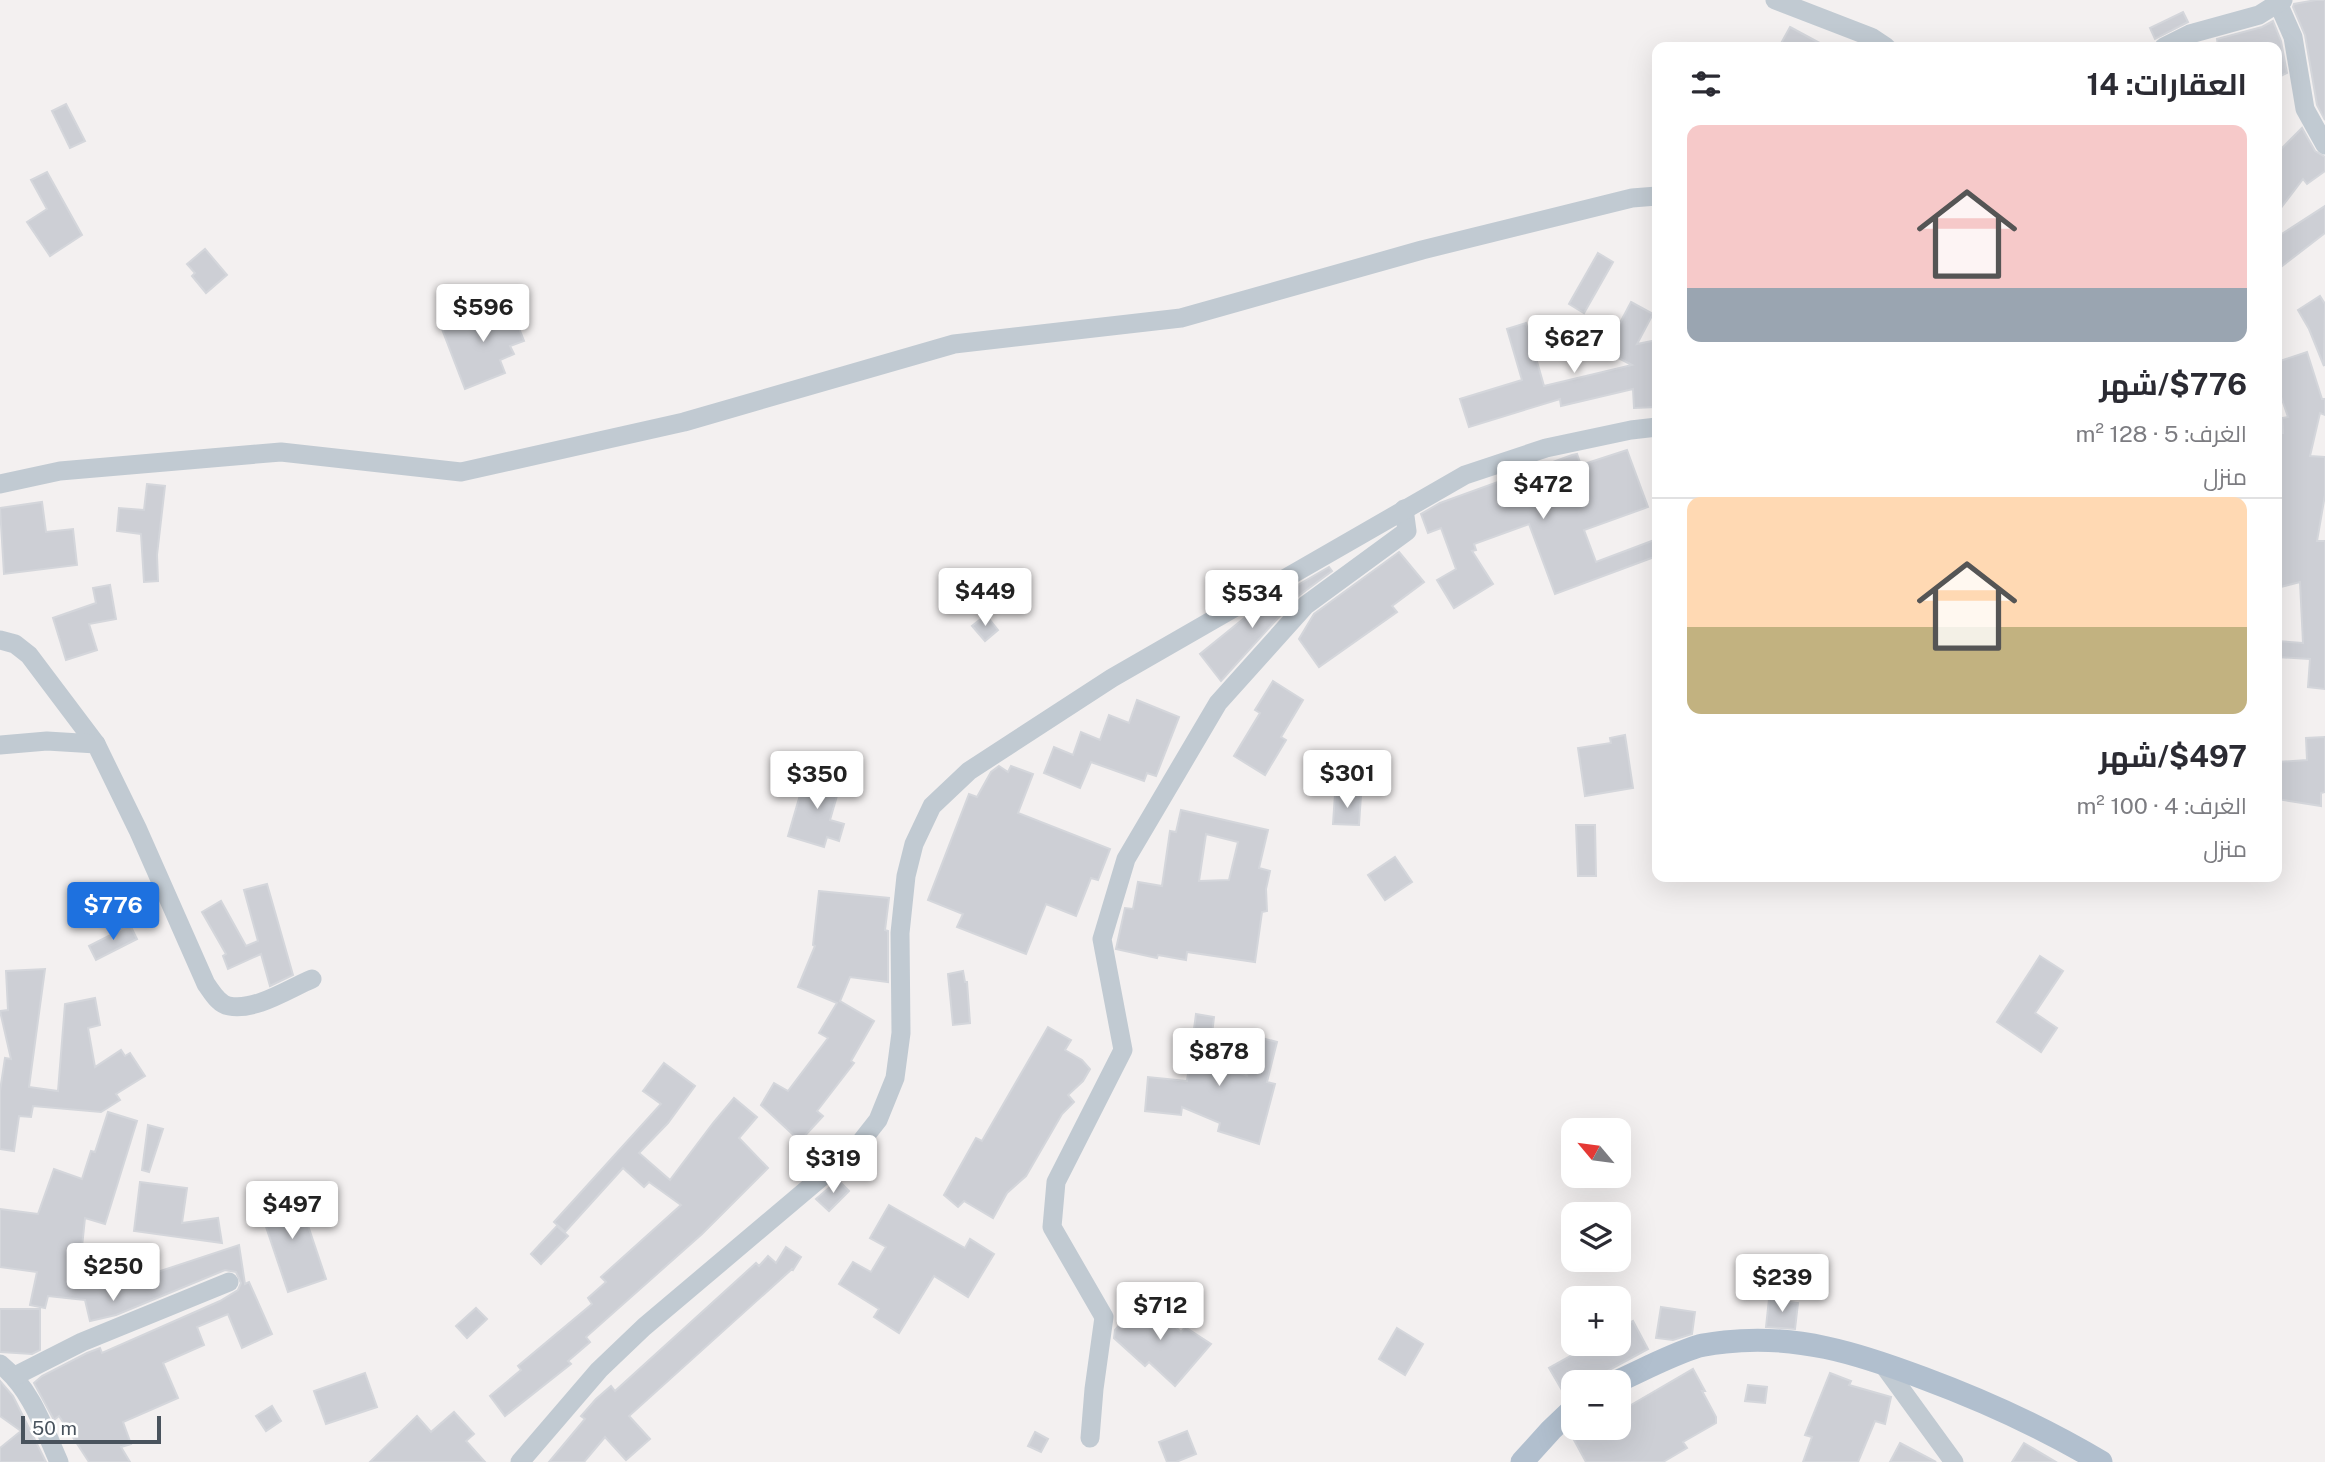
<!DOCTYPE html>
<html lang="ar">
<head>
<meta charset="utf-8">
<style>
  :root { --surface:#fff; --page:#f2f2f3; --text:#2b2b33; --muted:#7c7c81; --line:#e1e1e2; --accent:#1e71df }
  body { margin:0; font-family:"Public Sans",Cairo,sans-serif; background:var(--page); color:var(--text); direction:rtl; height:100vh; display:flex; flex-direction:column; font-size:26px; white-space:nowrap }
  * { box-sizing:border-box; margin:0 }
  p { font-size:23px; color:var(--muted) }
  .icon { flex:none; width:38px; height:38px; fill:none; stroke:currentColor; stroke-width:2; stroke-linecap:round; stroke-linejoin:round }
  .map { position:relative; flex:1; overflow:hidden; direction:ltr }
  .drawer { position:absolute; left:1652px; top:42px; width:630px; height:840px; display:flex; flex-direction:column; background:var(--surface); border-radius:14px; box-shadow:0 7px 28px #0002; direction:rtl }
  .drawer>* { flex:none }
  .needle { width:46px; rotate:299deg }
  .tools { position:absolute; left:1561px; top:1118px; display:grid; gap:14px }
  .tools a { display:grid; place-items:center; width:70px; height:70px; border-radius:14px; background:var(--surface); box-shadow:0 7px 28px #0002; font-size:35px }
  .scale { position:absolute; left:21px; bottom:18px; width:140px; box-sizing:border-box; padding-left:7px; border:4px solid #49535d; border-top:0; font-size:19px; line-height:24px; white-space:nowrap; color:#49535d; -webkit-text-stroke:5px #fff; paint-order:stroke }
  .price { position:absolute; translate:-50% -60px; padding:0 16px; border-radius:7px; background:#fff; color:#222; font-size:23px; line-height:46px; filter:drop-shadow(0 2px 4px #0008) }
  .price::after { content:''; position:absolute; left:50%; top:42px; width:21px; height:16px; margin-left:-10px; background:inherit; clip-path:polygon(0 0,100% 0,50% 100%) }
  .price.selected { background:var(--accent); color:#fff }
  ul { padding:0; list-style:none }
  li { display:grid; align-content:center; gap:14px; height:371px; padding:0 35px }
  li+li { border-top:2px solid var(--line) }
  li span { display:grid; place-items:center; height:217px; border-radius:14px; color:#555 }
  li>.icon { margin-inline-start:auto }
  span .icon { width:126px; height:126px; fill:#fffc; stroke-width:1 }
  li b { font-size:30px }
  h2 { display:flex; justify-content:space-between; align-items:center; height:84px; padding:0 35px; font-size:30px }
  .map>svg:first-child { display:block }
  .building { fill:#cdcfd5; stroke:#d4d6db; stroke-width:2; fill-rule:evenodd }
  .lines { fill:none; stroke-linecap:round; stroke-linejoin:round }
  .minor { stroke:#c1cad2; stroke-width:19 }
  .major { stroke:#b1bfce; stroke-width:23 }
</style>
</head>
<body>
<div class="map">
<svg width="2325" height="1462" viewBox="0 0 2325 1462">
  <rect width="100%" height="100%" fill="#f3f0f0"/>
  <!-- building -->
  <g class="building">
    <polygon points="2316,0 2325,0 2325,120 2317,105 2305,35 2293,7 2294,4"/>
    <polygon points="2183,12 2188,22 2155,39 2150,28"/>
    <polygon points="2273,21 2281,41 2287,73 2277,78 2277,47 2218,47 2217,39 2262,27"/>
    <polygon points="1790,27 1827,47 1779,47"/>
    <polygon points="66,104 85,141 70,148 52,111"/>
    <polygon points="2302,128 2315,151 2325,157 2325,171 2307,184 2303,179 2277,213 2277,153"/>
    <polygon points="47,172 82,235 50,256 27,222 47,209 31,180"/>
    <polygon points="2325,206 2325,233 2277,270 2277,237"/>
    <polygon points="205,249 227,275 206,293 192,276 195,273 187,264"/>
    <polygon points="1598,253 1613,262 1584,313 1569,304"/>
    <polygon points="2320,296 2325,304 2324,366 2309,329 2298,310"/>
    <polygon points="1631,302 1653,314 1637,344 1657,340 1657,407 1634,408 1633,389 1561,406 1560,399 1469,427 1460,399 1522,380 1507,329 1526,323 1544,386 1632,365 1605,351"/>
    <polygon points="509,303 524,341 510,346 514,354 500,360 505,373 465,389 442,329"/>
    <polygon points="2307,352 2322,399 2325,399 2325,415 2320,413 2310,456 2325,457 2325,495 2317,541 2325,541 2325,689 2308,687 2310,659 2277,657 2277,641 2303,643 2300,582 2277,588 2277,433 2283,433 2282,418 2288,417 2277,385 2277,362"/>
    <polygon points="1627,450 1648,507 1584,530 1596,562 1657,539 1657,556 1555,594 1529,524 1474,544 1476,550 1472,551 1493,584 1454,608 1437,580 1456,569 1441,528 1428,533 1421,514 1440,503 1572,455 1577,454 1581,465"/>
    <polygon points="147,484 165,486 157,555 158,581 144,582 141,534 117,531 119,508 144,510"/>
    <polygon points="42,502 46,532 73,529 77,565 4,574 0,508"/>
    <polygon points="1399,552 1424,582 1392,606 1397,612 1319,667 1299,639 1314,614"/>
    <polygon points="1329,567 1332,571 1297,597 1221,681 1200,654 1253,611"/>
    <polygon points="110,585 116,619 89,624 97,650 66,660 53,618 96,603 93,588"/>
    <polygon points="986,615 998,630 985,641 972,626"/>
    <polygon points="1273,681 1303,700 1281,737 1286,740 1265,775 1234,756 1260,713 1255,710"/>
    <polygon points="1137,700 1179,717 1156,776 1147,773 1144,781 1091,762 1080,788 1044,773 1054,747 1073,755 1081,732 1100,740 1109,715 1129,723"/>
    <polygon points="1625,735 1633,788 1585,796 1578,748 1611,743 1610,738"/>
    <polygon points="2325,737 2325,792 2321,793 2321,806 2277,799 2277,762 2307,760 2306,738"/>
    <polygon points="999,766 1008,772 1011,766 1033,774 1018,813 1110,849 1098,880 1091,878 1076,916 1046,904 1026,954 957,927 963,914 928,900 969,794 977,797 991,772"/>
    <polygon points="807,771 841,782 830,820 844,824 839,841 827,837 824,847 788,836"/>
    <polygon points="1335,794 1361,795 1359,825 1333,824"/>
    <path d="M1181 810 1268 830 1259 868 1270 871 1266 889 1267 911 1262 912 1255 962 1187 952 1186 960 1158 955 1157 958 1116 949 1125 908 1133 909 1138 882 1162 886 1170 831 1176 832ZM1206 834 1238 842 1229 880 1199 881Z"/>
    <polygon points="1576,825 1595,825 1596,876 1578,876"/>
    <polygon points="1395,857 1412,882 1385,900 1368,875"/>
    <polygon points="267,884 293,975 270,986 261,954 228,969 223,956 226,954 202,912 221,901 246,946 258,941 244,890"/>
    <polygon points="819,891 889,898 885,930 888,931 888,982 850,977 840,1001 874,1021 851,1061 854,1063 817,1111 823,1116 800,1141 761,1105 774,1083 788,1091 828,1038 819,1033 837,1003 798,987 815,946 813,945"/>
    <polygon points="130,925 137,939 96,960 89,946"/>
    <polygon points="2040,956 2063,971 2035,1013 2057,1028 2041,1052 1997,1022"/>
    <polygon points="45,969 29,1087 58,1091 65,1004 95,998 100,1025 88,1028 95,1067 121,1050 125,1056 130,1053 145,1076 116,1094 120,1100 101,1112 33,1106 31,1117 19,1116 14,1151 0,1149 0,1091 5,1058 11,1059 0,1011 8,1010 6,971"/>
    <polygon points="963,971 965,982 967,982 970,1023 953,1025 948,974"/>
    <polygon points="1196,1014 1214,1017 1209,1060 1247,1076 1258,1037 1277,1042 1267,1082 1275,1084 1259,1144 1218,1131 1220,1123 1182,1107 1181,1115 1145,1111 1148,1077 1187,1081"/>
    <polygon points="1048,1027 1071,1040 1065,1050 1082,1060 1090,1069 1083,1081 1068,1095 1074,1102 1062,1114 1026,1176 1007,1193 993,1218 964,1201 958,1207 944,1195 976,1138 982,1141"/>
    <polygon points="664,1063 695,1086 668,1123 639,1153 670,1180 713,1123 734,1098 757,1117 739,1138 768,1168 702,1234 586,1337 590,1342 568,1361 571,1364 505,1416 490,1396 521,1370 518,1366 592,1304 588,1298 606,1282 601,1277 681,1205 649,1182 644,1187 623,1168 565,1232 554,1222 661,1104 643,1091"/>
    <polygon points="108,1112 137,1121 105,1224 85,1218 79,1276 111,1274 112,1287 239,1245 245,1284 249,1282 272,1334 242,1348 228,1314 197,1327 204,1345 163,1363 178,1398 123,1422 131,1444 121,1447 130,1462 89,1462 59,1416 54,1420 34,1383 42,1376 87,1353 100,1348 102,1353 220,1301 238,1290 241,1283 236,1272 225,1270 116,1315 90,1321 85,1300 48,1296 45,1308 30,1305 37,1272 0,1267 0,1209 38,1214 54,1169 82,1179 91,1151 95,1152"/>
    <polygon points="148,1125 163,1129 149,1172 142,1170"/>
    <polygon points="838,1180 849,1191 829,1211 816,1199"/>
    <polygon points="140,1182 187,1188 182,1223 218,1218 222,1243 134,1231"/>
    <polygon points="296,1190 326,1279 288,1292 258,1203"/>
    <polygon points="889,1205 965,1248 970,1239 994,1254 968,1297 934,1276 899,1333 874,1317 879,1309 839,1284 853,1262 871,1272 886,1247 870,1238"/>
    <polygon points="557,1226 568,1236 541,1264 531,1254"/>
    <polygon points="786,1247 801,1257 793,1270 792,1269 629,1416 650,1439 626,1460 605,1437 584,1462 549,1462 585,1419 581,1416 596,1399 611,1386 615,1391 756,1263 759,1266 768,1256 776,1263"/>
    <polygon points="1144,1298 1181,1332 1185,1327 1211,1344 1175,1386 1149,1362 1145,1366 1114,1338 1115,1330"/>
    <polygon points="1769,1299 1798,1303 1795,1329 1766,1327"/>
    <polygon points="1661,1307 1695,1312 1692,1334 1673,1340 1656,1338"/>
    <polygon points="476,1308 487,1319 467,1338 456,1326"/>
    <polygon points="0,1309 40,1309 40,1350 32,1354 0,1352"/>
    <polygon points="1633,1321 1648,1349 1587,1382 1573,1382 1573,1395 1566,1397 1549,1368 1592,1344 1619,1344 1619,1329"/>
    <polygon points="1397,1328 1423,1344 1405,1375 1379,1359"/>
    <polygon points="1693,1369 1705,1391 1702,1391 1716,1417 1716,1423 1683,1442 1687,1448 1663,1462 1586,1462 1573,1438 1590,1428 1619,1428 1619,1412"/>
    <polygon points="365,1373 377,1407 326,1424 314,1391"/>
    <polygon points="1830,1373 1851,1381 1849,1385 1891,1397 1885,1424 1875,1421 1858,1462 1803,1462 1812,1437 1805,1435"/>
    <polygon points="0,1381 13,1396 46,1462 0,1462 0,1448 21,1431 0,1416"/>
    <polygon points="1748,1385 1767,1387 1765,1403 1745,1401"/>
    <polygon points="272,1406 281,1421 266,1431 256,1416"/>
    <polygon points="454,1412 474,1434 466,1441 485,1462 370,1462 417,1416 431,1432"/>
    <polygon points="1187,1431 1196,1454 1176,1462 1167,1462 1159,1442"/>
    <polygon points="1035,1432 1048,1439 1041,1452 1028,1446"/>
    <polygon points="1900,1443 1936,1462 1890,1462"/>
    <polygon points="2024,1443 2056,1462 2012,1462"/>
  </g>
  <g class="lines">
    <!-- minor -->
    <g class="minor">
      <polyline points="1775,0 1871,37 1886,47"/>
      <polyline points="2278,3 2293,37 2305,109 2325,145"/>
      <polyline points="2164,47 2190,34 2259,15 2283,0"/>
      <polyline points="0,484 60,471 281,452 461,472 684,422 954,344 1181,318 1422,250 1632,198 1657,196"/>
      <polyline points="0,640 15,644 29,655 96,744"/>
      <path d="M0 745 47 741 96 744 138 830 206 984C212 992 218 1004 229 1006 256 1011 288 989 312 979"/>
      <polyline points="1882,1363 1954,1462"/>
      <path d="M0 1364C31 1389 43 1426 59 1462"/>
      <polyline points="15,1376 82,1342 229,1282"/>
      <polyline points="1090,1438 1094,1389 1104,1317 1052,1227 1056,1182 1123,1050 1102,939 1126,859 1218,703 1306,605 1407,531 1404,509"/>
      <polyline points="520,1462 599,1370 644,1327 856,1148 878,1120 895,1078 901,1033 900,933 906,876 914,844 932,806 969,771 1112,678 1465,475 1546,448 1631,430 1657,427"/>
    </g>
    <!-- major -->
    <g class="major">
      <path d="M1616 1382C1643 1370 1670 1355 1699 1346 1707 1344 1717 1343 1725 1342 1796 1334 1857 1353 1923 1378 1985 1401 2044 1428 2101 1462"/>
      <polyline points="1522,1462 1551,1430 1573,1409"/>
    </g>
  </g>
</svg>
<div class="tools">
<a><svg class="needle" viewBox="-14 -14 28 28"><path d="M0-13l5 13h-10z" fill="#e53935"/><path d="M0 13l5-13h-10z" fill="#7c7c81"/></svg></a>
<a><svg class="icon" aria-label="layers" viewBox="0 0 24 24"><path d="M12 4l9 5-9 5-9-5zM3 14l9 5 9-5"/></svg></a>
<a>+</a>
<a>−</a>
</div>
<div class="scale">50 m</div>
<b class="price" style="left:483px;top:344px">$596</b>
<b class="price" style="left:1574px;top:375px">$627</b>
<b class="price" style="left:1543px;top:521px">$472</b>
<b class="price" style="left:985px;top:628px">$449</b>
<b class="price" style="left:1252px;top:630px">$534</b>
<b class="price" style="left:1347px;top:810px">$301</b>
<b class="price" style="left:817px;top:811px">$350</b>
<b class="price selected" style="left:113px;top:942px">$776</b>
<b class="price" style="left:1219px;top:1088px">$878</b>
<b class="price" style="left:833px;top:1195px">$319</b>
<b class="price" style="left:292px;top:1241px">$497</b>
<b class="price" style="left:113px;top:1303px">$250</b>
<b class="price" style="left:1782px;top:1314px">$239</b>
<b class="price" style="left:1160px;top:1342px">$712</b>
<section class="drawer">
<h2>العقارات: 14<svg class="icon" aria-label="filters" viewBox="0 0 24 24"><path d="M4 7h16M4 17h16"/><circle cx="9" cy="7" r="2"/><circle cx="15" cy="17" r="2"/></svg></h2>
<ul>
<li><span style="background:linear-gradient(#f6c9c9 75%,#9aa5b1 0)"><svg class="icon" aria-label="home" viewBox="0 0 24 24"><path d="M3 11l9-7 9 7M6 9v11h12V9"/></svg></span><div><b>$776/شهر</b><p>الغرف: 5 · 128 m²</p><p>منزل</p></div></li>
<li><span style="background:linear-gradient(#ffd9b3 60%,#c2b280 0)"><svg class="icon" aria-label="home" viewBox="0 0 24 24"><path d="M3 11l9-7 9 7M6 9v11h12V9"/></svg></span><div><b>$497/شهر</b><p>الغرف: 4 · 100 m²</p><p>منزل</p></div></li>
</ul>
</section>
</div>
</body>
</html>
